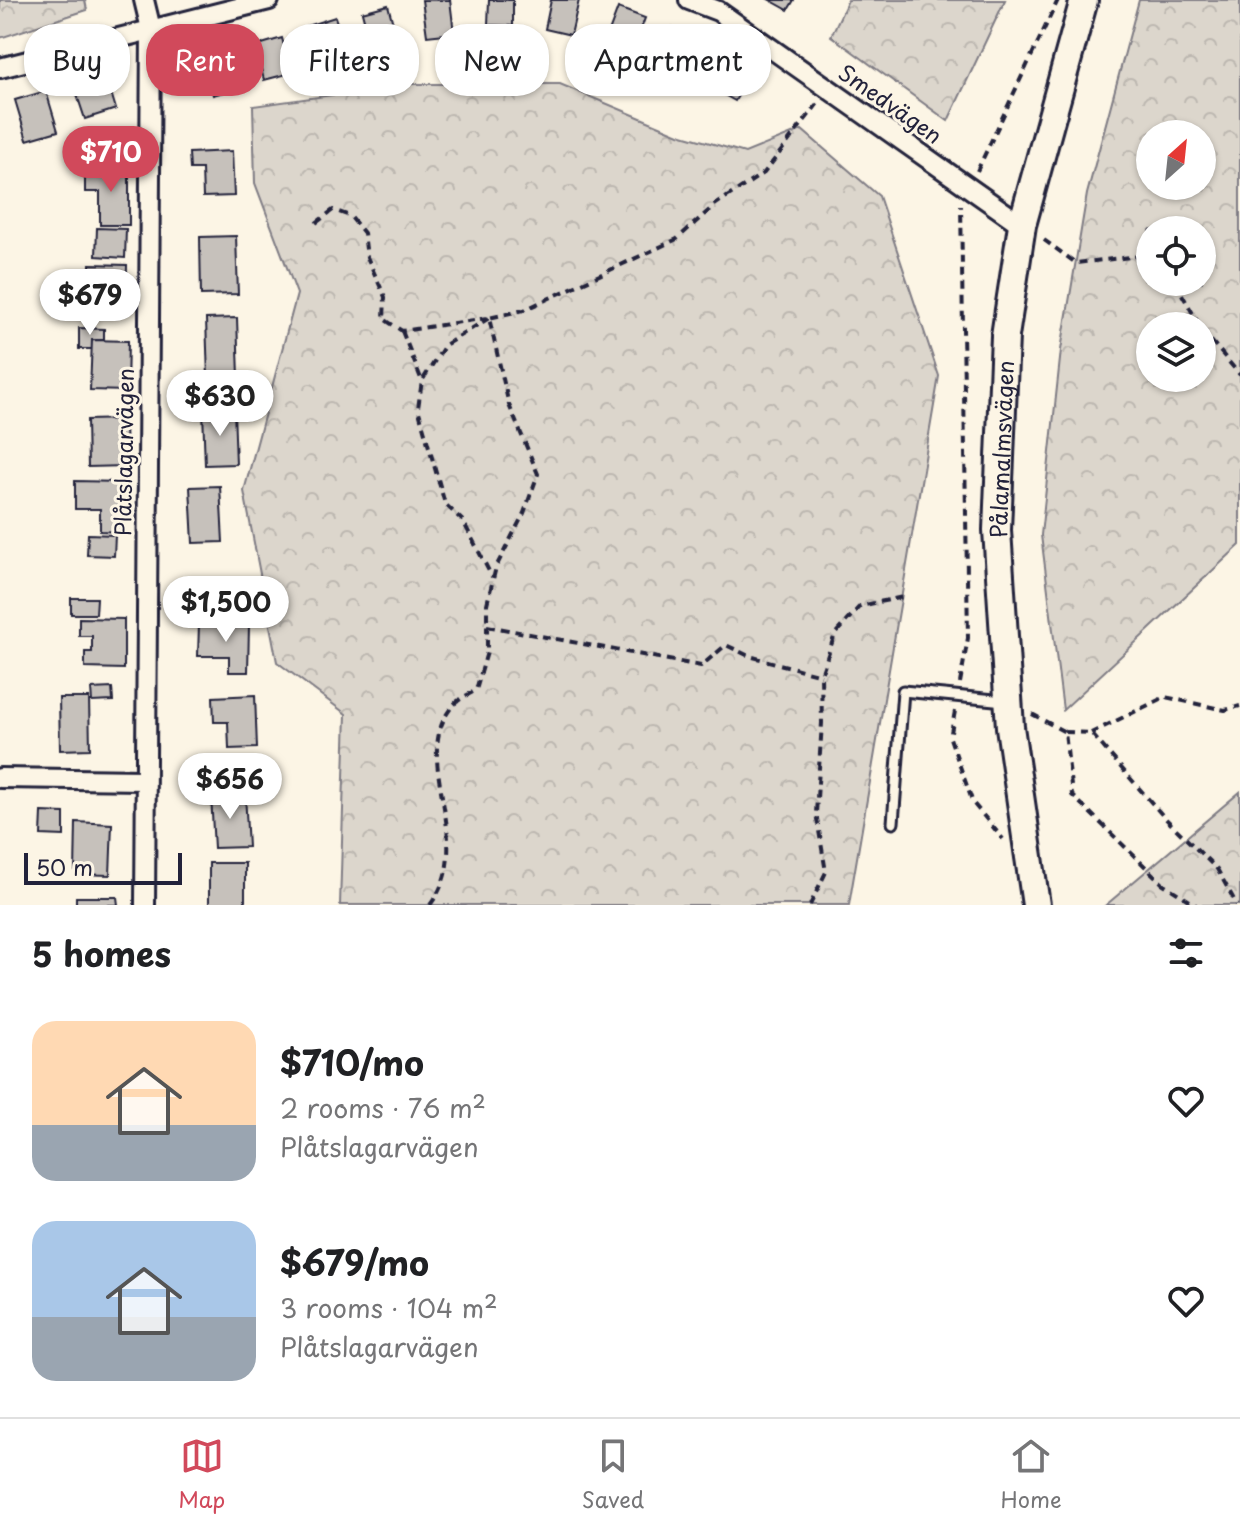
<!DOCTYPE html>
<html lang="en">
<head>
<meta charset="utf-8">
<style>
  :root { --surface:#fff; --page:#f6f6f6; --text:#202124; --muted:#757577; --line:#e0e0e0; --accent:#d1495b }
  body { margin:0; font-family:"Playpen Sans",sans-serif; background:var(--page); color:var(--text); height:100vh; display:flex; flex-direction:column; font-size:30px; white-space:nowrap }
  * { box-sizing:border-box; margin:0 }
  p { font-size:26px; color:var(--muted) }
  .icon { flex:none; width:44px; height:44px; fill:none; stroke:currentColor; stroke-width:2; stroke-linecap:round; stroke-linejoin:round }
  .map { position:relative; height:905px; overflow:hidden }
  .details { display:flex; flex-direction:column; background:var(--surface); flex:1 }
  .details>* { flex:none }
  .banner { position:absolute; left:24px; top:24px; width:800px; height:72px; display:flex; gap:16px }
  .needle { width:52px; rotate:27deg }
  .fabs { position:absolute; left:1136px; top:120px; display:grid; gap:16px }
  .fabs a { display:grid; place-items:center; width:80px; height:80px; border-radius:50%; background:var(--surface); box-shadow:0 2px 6px #0004; font-size:40px }
  .scale { position:absolute; left:24px; bottom:20px; width:158px; box-sizing:border-box; padding-left:8px; border:4px solid #22223b; border-top:0; font-size:22px; line-height:28px; white-space:nowrap; color:#22223b; -webkit-text-stroke:6px #fcf5e5; paint-order:stroke }
  .price { position:absolute; translate:-50% -68px; padding:0 18px; border-radius:28px; background:#fff; color:#222; font-size:26px; line-height:52px; filter:drop-shadow(0 2px 4px #0008) }
  .price::after { content:''; position:absolute; left:50%; top:48px; width:24px; height:18px; margin-left:-12px; background:inherit; clip-path:polygon(0 0,100% 0,50% 100%) }
  .price.current { background:var(--accent); color:#fff }
  ul { padding:0; list-style:none }
  li { display:flex; align-items:center; gap:24px; height:200px; padding:0 32px }
  li span { display:grid; place-items:center; flex:none; width:224px; height:160px; border-radius:24px; color:#555 }
  li>.icon { margin-inline-start:auto }
  span .icon { width:96px; height:96px; fill:#fffc; stroke-width:1 }
  li b { font-size:34px }
  h2 { display:flex; justify-content:space-between; align-items:center; height:96px; padding:0 32px; font-size:34px }
  .tag { padding:0 28px; border-radius:32px; background:var(--surface); box-shadow:0 2px 6px #0004; font-size:28px; line-height:72px }
  .tag.current { background:var(--accent); color:#fff }
  .menu { display:flex; justify-content:space-around; align-items:center; height:112px; border-top:2px solid var(--line); background:var(--surface); font-size:22px; color:var(--muted) }
  .menu a { display:grid; justify-items:center; gap:4px }
  .menu .current { color:var(--accent) }
  .map>svg:first-child { display:block }
  .forest { fill:url(#forest-crowns); stroke:#7f7c84; stroke-width:2; fill-rule:evenodd }
  .building { fill:#c6c1bb; stroke:#22223b; stroke-width:2 }
  .lines { fill:none; stroke-linecap:round; stroke-linejoin:round }
  .lane-casing { stroke:#22223b; stroke-width:15 }
  .street-casing { stroke:#22223b; stroke-width:24 }
  .secondary-casing { stroke:#22223b; stroke-width:32 }
  .path { stroke:#22223b; stroke-width:4; stroke-dasharray:8 6; stroke-linecap:butt }
  .lane { stroke:#fcf5e5; stroke-width:9 }
  .street { stroke:#fcf5e5; stroke-width:18 }
  .secondary { stroke:#fcf5e5; stroke-width:26 }
  .labels { text-anchor:middle; dominant-baseline:central; stroke-width:6; stroke-linejoin:round; paint-order:stroke }
  .street-label { font-size:22px; fill:#22223b; stroke:#fcf5e5 }
</style>
</head>
<body>
<div class="map">
<svg width="1240" height="905" viewBox="0 0 1240 905">
  <defs>
    <pattern id="forest-crowns" width="20" height="18" patternUnits="userSpaceOnUse" patternTransform="scale(2)"><rect width="20" height="18" fill="#dcd6cc"/><path d="M2 6a3 3 0 1 1 6 0M12 15a3 3 0 1 1 6 0" fill="none" stroke="#bcb7b0"/></pattern>
  </defs>
  <rect width="100%" height="100%" fill="#fcf5e5"/>
  <filter id="ink" filterUnits="userSpaceOnUse"><feTurbulence type="fractalNoise" baseFrequency=".0125" numOctaves="2"/><feDisplacementMap in="SourceGraphic" scale="16" xChannelSelector="R" yChannelSelector="G"/><feConvolveMatrix kernelMatrix="1 2 1 2 8 2 1 2 1" color-interpolation-filters="sRGB"/></filter>
  <g filter="url(#ink)">
    <!-- forest -->
    <g class="forest">
      <polygon points="0,0 85,0 87,10 0,38"/>
      <polygon points="848,0 1005,0 948,121 831,36"/>
      <path d="M1139 0H1240V545L1063 710 1041 535 1061 350 1087 194ZM1202 134V186H1150V134ZM1202 230V282H1150V230ZM1202 326V378H1150V326Z"/>
      <polygon points="411,84 560,84 679,134 745,153 802,130 879,196 939,376 849,905 340,905 346,714 277,662 244,491 297,294 255,183 253,106"/>
      <polygon points="1240,792 1240,905 1106,905"/>
    </g>
    <!-- building -->
    <g class="building">
      <polygon points="422,0 450,0 454,33 427,36"/>
      <polygon points="489,0 513,0 513,26 488,25"/>
      <polygon points="551,0 579,0 571,35 545,29"/>
      <polygon points="770,0 794,0 788,10"/>
      <polygon points="388,5 397,39 371,46 362,12"/>
      <polygon points="618,8 645,18 633,51 606,40"/>
      <polygon points="335,17 348,54 320,64 307,26"/>
      <polygon points="673,27 698,37 686,68 661,59"/>
      <polygon points="282,38 291,73 264,80 255,46"/>
      <polygon points="227,53 238,88 213,95 202,60"/>
      <polygon points="729,57 753,70 735,101 712,88"/>
      <polygon points="105,73 116,109 85,119 73,83"/>
      <polygon points="46,91 58,131 27,140 15,100"/>
      <polygon points="232,151 234,196 203,197 202,169 190,169 189,153"/>
      <polygon points="85,169 129,169 129,225 100,225 100,192 85,192"/>
      <polygon points="97,228 126,229 125,258 96,256"/>
      <polygon points="236,236 238,294 201,295 200,237"/>
      <polygon points="90,264 127,265 126,313 89,312"/>
      <polygon points="237,318 239,377 208,378 206,319"/>
      <polygon points="79,328 104,329 104,340 92,340 92,349 79,349"/>
      <polygon points="92,340 128,341 127,391 90,390"/>
      <polygon points="234,410 236,464 205,465 203,411"/>
      <polygon points="125,419 126,466 88,467 87,420"/>
      <polygon points="75,481 122,482 121,532 100,531 100,509 75,509"/>
      <polygon points="220,486 223,542 193,543 190,487"/>
      <polygon points="88,534 115,535 114,556 87,555"/>
      <polygon points="71,598 97,598 96,614 71,614"/>
      <polygon points="79,618 124,619 124,669 85,668 85,652 92,652 92,636 79,636"/>
      <polygon points="199,624 249,625 248,672 229,672 229,656 198,656"/>
      <polygon points="112,688 113,701 92,702 91,689"/>
      <polygon points="255,695 257,748 229,749 228,722 214,722 213,697"/>
      <polygon points="59,698 89,698 90,749 60,750"/>
      <polygon points="245,794 248,847 214,848 211,796"/>
      <polygon points="42,812 64,813 64,836 41,835"/>
      <polygon points="76,822 112,824 110,875 75,874"/>
      <rect x="209" y="863" width="36" height="42"/>
      <polygon points="76,897 117,897 118,905 76,905"/>
    </g>
    <g class="lines">
      <defs>
        <polyline id="lane" points="893,823 903,691 1005,701"/>
        <g id="street">
          <polyline points="144,0 151,29 145,905"/>
          <polyline points="689,0 718,11 1022,225"/>
          <polyline points="0,68 269,0"/>
          <polyline points="0,778 144,780"/>
        </g>
        <g id="secondary">
          <path id="s1" d="M1036 905 1010 727 997 530 1005 336 1022 225 1084 0"/>
        </g>
      </defs>
      <!-- lane casing -->
      <use href="#lane" class="lane-casing"/>
      <!-- street casing -->
      <use href="#street" class="street-casing"/>
      <!-- secondary casing -->
      <use href="#secondary" class="secondary-casing"/>
      <!-- path -->
      <g class="path">
        <polyline points="977,171 1058,0"/>
        <polyline points="316,223 333,210 350,216 364,233 367,257 385,297 384,319 402,331 487,318"/>
        <polyline points="1044,240 1076,263 1150,255"/>
        <polyline points="1175,282 1200,326"/>
        <polyline points="489,318 445,345 422,381 418,408 445,504 463,521 492,577"/>
        <polyline points="1202,330 1240,375"/>
        <polyline points="402,331 422,381"/>
        <polyline points="487,626 701,666 726,645 749,656 821,675"/>
        <polyline points="960,683 968,638 961,205"/>
        <polyline points="955,711 950,738 973,803 1003,839"/>
        <polyline points="1032,714 1065,732 1072,795 1162,883 1196,905"/>
        <polyline points="1065,732 1091,733 1164,817 1217,869 1237,905"/>
        <polyline points="1091,733 1165,697 1225,710 1240,706"/>
        <path d="M430 905C479 841 409 762 451 708 456 700 468 695 476 690L487 652V604L496 567 524 513 538 474 509 405 489 318 524 310 677 239 716 204 764 173 819 102"/>
        <polyline points="810,905 826,872 816,813 822,723 821,675 835,634 860,606 903,597"/>
      </g>
      <!-- lane -->
      <use href="#lane" class="lane"/>
      <!-- street -->
      <use href="#street" class="street"/>
      <!-- secondary -->
      <use href="#secondary" class="secondary"/>
    </g>
  </g>
  <g class="labels">
    <!-- street labels -->
    <g class="street-label">
      <text transform="translate(891 103) rotate(35)">Smedvägen</text>
      <text stroke="none"><textPath href="#s1" startOffset="458">Pålamalmsvägen</textPath></text>
      <text transform="translate(123 452) rotate(-89)">Plåtslagarvägen</text>
    </g>
  </g>
</svg>
<div class="fabs">
<a><svg class="needle" viewBox="-14 -14 28 28"><path d="M0-13l5 13h-10z" fill="#e53935"/><path d="M0 13l5-13h-10z" fill="#757577"/></svg></a>
<a><svg class="icon" aria-label="locate" viewBox="0 0 24 24"><circle cx="12" cy="12" r="6"/><path d="M12 2v4M12 18v4M2 12h4M18 12h4"/></svg></a>
<a><svg class="icon" aria-label="layers" viewBox="0 0 24 24"><path d="M12 4l9 5-9 5-9-5zM3 14l9 5 9-5"/></svg></a>
</div>
<div class="scale">50 m</div>
<b class="price current" style="left:111px;top:194px">$710</b>
<b class="price" style="left:90px;top:337px">$679</b>
<b class="price" style="left:220px;top:438px">$630</b>
<b class="price" style="left:226px;top:644px">$1,500</b>
<b class="price" style="left:230px;top:821px">$656</b>
<div class="banner">
<a class="tag">Buy</a>
<a class="tag current">Rent</a>
<a class="tag">Filters</a>
<a class="tag">New</a>
<a class="tag">Apartment</a>
</div>
</div>
<section class="details">
<h2>5 homes<svg class="icon" aria-label="filters" viewBox="0 0 24 24"><path d="M4 7h16M4 17h16"/><circle cx="9" cy="7" r="2"/><circle cx="15" cy="17" r="2"/></svg></h2>
<ul>
<li><span style="background:linear-gradient(#ffd9b3 65%,#9aa5b1 0)"><svg class="icon" aria-label="home" viewBox="0 0 24 24"><path d="M3 11l9-7 9 7M6 9v11h12V9"/></svg></span><div><b>$710/mo</b><p>2 rooms · 76 m²</p><p>Plåtslagarvägen</p></div><svg class="icon" aria-label="heart" viewBox="0 0 24 24"><path d="M12 20l-8-8c-3-5 5-10 8-4 3-6 11-1 8 4z"/></svg></li>
<li><span style="background:linear-gradient(#a9c7e8 60%,#9aa5b1 0)"><svg class="icon" aria-label="home" viewBox="0 0 24 24"><path d="M3 11l9-7 9 7M6 9v11h12V9"/></svg></span><div><b>$679/mo</b><p>3 rooms · 104 m²</p><p>Plåtslagarvägen</p></div><svg class="icon" aria-label="heart" viewBox="0 0 24 24"><path d="M12 20l-8-8c-3-5 5-10 8-4 3-6 11-1 8 4z"/></svg></li>
</ul>
</section>
<nav class="menu">
<a class="current"><svg class="icon" aria-label="map" viewBox="0 0 24 24"><path d="M3 6l6-2 6 2 6-2v14l-6 2-6-2-6 2zM9 4v14M15 6v14"/></svg>Map</a>
<a><svg class="icon" aria-label="saved" viewBox="0 0 24 24"><path d="M7 4h10v16l-5-4-5 4z"/></svg>Saved</a>
<a><svg class="icon" aria-label="home" viewBox="0 0 24 24"><path d="M3 11l9-7 9 7M6 9v11h12V9"/></svg>Home</a>
</nav>
</body>
</html>
